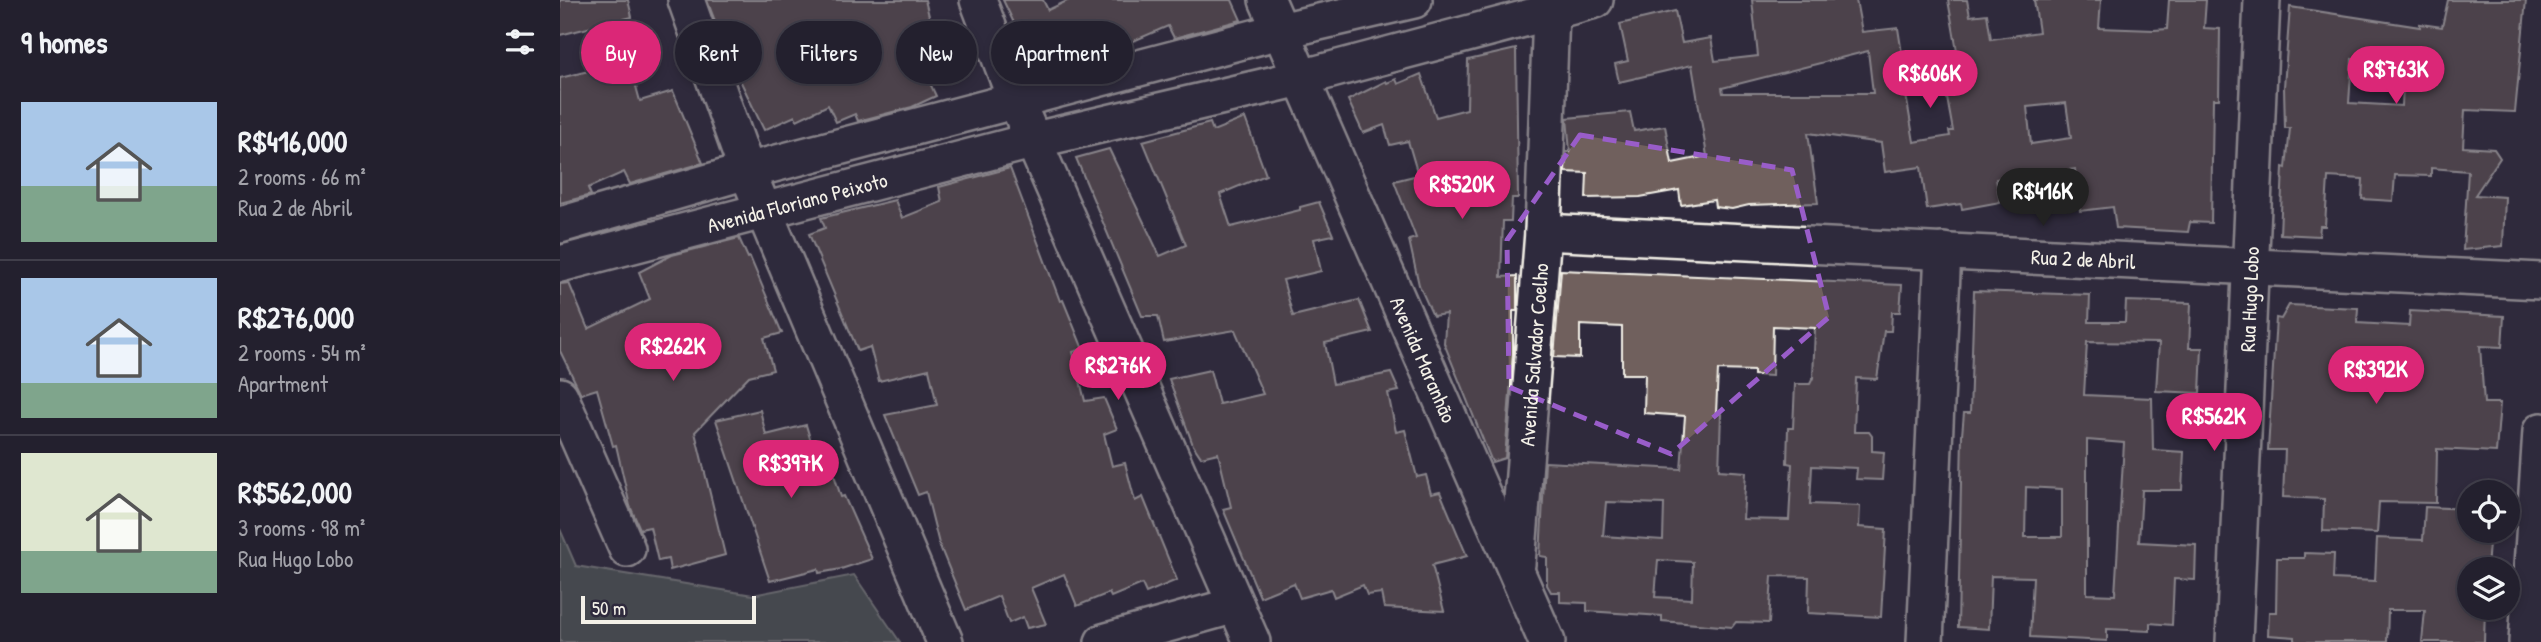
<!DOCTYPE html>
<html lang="en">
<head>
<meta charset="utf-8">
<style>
  :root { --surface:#23202e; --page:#2b2836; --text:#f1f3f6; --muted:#a3a3aa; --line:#403e4a; --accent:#db2777 }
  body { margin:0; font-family:"Patrick Hand",sans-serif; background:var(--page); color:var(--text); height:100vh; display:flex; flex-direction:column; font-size:26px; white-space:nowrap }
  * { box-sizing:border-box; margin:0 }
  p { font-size:23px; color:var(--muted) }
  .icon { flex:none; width:38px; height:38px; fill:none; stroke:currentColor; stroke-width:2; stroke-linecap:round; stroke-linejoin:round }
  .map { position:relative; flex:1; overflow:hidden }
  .details { display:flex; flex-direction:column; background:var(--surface); width:560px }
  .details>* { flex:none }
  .banner { position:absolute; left:21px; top:21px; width:665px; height:63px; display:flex; gap:14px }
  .controls { position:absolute; left:1897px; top:480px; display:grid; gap:14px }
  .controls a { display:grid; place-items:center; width:63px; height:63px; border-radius:50%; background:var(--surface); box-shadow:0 4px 10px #0003,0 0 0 2px var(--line); font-size:35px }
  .scale { position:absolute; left:21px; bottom:18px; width:175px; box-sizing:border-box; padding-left:7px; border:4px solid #f4f1e8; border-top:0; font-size:19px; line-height:24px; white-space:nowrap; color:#f4f1e8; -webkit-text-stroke:5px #2f2a3d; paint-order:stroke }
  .price { position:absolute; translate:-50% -60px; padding:0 16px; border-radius:24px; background:var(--accent); color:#fff; font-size:23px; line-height:46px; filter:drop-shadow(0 2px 4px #0008) }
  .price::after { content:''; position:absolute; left:50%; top:42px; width:21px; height:16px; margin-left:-10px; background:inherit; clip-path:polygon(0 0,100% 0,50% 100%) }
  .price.selected { background:#222; color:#fff }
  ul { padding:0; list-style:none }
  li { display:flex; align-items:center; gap:21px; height:175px; padding:0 21px }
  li+li { border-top:2px solid var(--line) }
  li span { display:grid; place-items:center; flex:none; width:196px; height:140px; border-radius:0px; color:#555 }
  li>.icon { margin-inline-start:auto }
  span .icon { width:84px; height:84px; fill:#fffc; stroke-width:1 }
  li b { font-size:30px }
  h2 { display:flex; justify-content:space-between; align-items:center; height:84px; padding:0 21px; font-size:30px }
  .pill { padding:0 24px; border-radius:32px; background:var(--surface); box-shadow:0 4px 10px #0003,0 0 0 2px var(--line); font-size:24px; line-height:63px }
  .pill.selected { background:var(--accent); color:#fff }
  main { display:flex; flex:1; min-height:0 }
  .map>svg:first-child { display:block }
  .green { fill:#606e65; stroke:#aab0a6; stroke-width:2 }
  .building { fill:#6f605d; stroke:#f4f1e8; stroke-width:2; fill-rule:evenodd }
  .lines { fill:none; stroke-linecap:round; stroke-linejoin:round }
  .minor-casing { stroke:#f4f1e8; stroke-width:40 }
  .minor { stroke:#2f2a3d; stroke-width:35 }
  .marked { fill:none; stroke:#995dc9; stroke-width:5; stroke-dasharray:14 9; stroke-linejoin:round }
  .labels { text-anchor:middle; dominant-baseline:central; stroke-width:5; stroke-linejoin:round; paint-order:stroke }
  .street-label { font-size:21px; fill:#f4f1e8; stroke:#2f2a3d }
</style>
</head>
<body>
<main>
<section class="details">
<h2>9 homes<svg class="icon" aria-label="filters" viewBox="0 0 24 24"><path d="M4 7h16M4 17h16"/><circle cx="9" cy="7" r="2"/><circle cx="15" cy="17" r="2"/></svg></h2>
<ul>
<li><span style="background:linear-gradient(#a9c7e8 60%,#7fa58c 0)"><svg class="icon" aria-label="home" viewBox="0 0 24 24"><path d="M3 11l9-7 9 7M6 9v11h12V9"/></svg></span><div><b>R$416,000</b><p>2 rooms · 66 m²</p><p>Rua 2 de Abril</p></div></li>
<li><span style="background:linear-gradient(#a9c7e8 75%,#7fa58c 0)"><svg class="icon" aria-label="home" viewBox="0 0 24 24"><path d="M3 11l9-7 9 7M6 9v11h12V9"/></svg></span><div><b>R$276,000</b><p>2 rooms · 54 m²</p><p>Apartment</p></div></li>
<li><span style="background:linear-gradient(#dfe7d0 70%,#7fa58c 0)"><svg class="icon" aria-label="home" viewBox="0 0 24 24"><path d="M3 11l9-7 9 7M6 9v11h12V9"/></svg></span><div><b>R$562,000</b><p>3 rooms · 98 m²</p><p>Rua Hugo Lobo</p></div></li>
</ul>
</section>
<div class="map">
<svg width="1981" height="642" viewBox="0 0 1981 642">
  <rect width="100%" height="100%" fill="#2f2a3d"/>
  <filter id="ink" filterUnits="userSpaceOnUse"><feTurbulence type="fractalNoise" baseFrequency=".0143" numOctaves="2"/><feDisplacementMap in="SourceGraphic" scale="14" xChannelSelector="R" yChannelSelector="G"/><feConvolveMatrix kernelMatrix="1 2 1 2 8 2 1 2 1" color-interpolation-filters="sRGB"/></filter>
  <g filter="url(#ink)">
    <!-- green -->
    <polygon class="green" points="0,529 16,566 193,595 294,575 340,642 0,642"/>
    <!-- building -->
    <g class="building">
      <polygon points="0,0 68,0 72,17 0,35"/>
      <polygon points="147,0 365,0 373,32 384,27 400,63 367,77 376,96 352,107 298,121 295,114 276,122 268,105 237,120 235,116 204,130 167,53"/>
      <polygon points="443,0 483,0 488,10 509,0 672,0 681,20 614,38 608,26 564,45 566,51 470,76 458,49 465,46"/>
      <path d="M1192 0H1296L1302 32 1338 28 1343 60 1397 51 1388 0H1407L1410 16 1427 14 1431 39 1479 32 1474 0H1541L1539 28 1594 30 1607 29 1609 0H1646L1644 28 1660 29 1659 99H1653L1651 223 1630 222 1628 232 1556 228 1553 207 1520 211 1515 169 1474 174V171L1436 179 1440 202 1402 209 1401 204 1367 209 1361 167 1325 172 1321 143 1248 133 1258 203 1189 205 1172 209 1155 207 1154 200 1121 205 1119 190 1080 197 1026 198 1027 173 1005 172 1006 152H1010L1007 118 1070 112 1074 131 1105 126 1112 163 1147 156 1132 65 1059 82 1055 64 1068 61 1060 24 1115 11 1122 43 1151 38 1155 61 1198 56ZM1308 51 1313 93H1163L1162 88ZM1385 87 1393 131H1389L1390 136 1354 142 1346 95ZM1506 103 1511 138 1471 144 1467 107Z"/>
      <path d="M1888 0H1966L1955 112 1905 110 1903 147 1934 149 1940 158 1915 195 1945 197 1943 246 1903 250 1908 171 1871 168V176L1835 175 1833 201 1802 199 1803 179 1768 177 1765 226H1760L1759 236 1720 234 1723 167 1726 168 1730 128H1725L1724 87 1730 7 1860 27V24L1882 27ZM1792 59 1844 66 1842 106 1789 103Z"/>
      <polygon points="956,49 958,198 952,198 951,221 943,221 941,277 957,276 957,311 953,311 953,354 945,458 932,462 884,343 886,314 873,316 859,285 849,240 856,238 834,181 858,175 848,141 830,145 824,125 803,133 788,100 826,81 827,83 836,79 838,84 861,74 876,117 907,109 908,60"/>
      <polygon points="69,61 80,101 113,91 143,163 70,184 64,172 28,188 31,195 0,203 0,78"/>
      <polygon points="685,118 706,175 660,194 671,227 740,210 740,207 759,202 773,235 754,239 761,271 723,280 733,316 799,300 812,332 765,343 773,384 831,373 839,391 828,393 836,432 845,430 857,477 866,475 871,494 880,492 907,556 872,565 884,611 824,608 821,593 807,595 803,585 774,597 771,589 740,598 734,583 700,597 663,509 671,507 658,453 641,457 633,445 609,379 650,370 659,404 703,394 675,330 604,342 598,316 582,316 516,158 549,149 600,256 626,245 583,141 650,123 653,131"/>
      <polygon points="450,168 500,301 503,300 523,349 513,352 525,401 544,398 557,429 544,434 552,466 565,463 575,501 583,497 617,580 586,593 582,584 551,597 549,593 517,606 504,574 471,588 486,624 467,628 463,617 449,623 439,596 406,610 379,544 366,492 358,495 325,415 377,405 369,369 319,381 310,347 298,351 249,234 265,228 261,218 335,200 342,218 382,202 379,187"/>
      <polygon points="179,238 188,258 190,257 222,333 204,338 213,370 189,376 135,432 165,555 110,570 108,559 98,561 90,527 80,529 70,506 56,445 53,446 37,389 21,394 0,351 0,284 9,283 28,329 90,299 79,272 112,255"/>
      <path d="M1001 270 1342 285 1340 312H1332L1331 331H1324L1317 379 1296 378 1294 432H1309L1312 436V451L1324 452 1322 480 1296 479 1297 468 1252 466 1250 504 1300 506 1299 527 1326 529 1321 617 1248 613 1249 577 1212 576 1209 623 1176 622 1172 627 1102 621V616L1027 611V603L1000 602V592H991L987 585V557L980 556 985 462 1121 469 1125 416 1084 413 1085 374H1062V327L1020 325V358L994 357ZM1213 326 1255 328 1253 378 1250 384H1235L1233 428H1228L1227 463 1232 464 1229 520 1183 519 1186 472 1159 470 1161 414 1156 413 1158 370 1194 371V375L1212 376ZM1046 502 1104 504 1103 540 1043 536ZM1098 560 1133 562 1132 599 1095 597Z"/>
      <path d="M1414 291 1530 295 1529 322H1565L1566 301 1631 303 1629 348H1642L1640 393 1596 391 1599 343 1527 342 1524 395 1592 398 1593 450 1624 452 1622 490H1582L1579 542 1636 545 1635 580 1614 579 1612 625 1590 623V631L1547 629V641L1470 637 1473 577 1431 576 1429 629 1398 627 1402 435 1404 413H1410ZM1527 440 1564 443 1555 595 1527 594ZM1466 487 1502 489V537H1465Z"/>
      <polygon points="1729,305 1798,308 1797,323 1849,326 1850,311 1944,316 1942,347 1920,346 1924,403 1940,403 1936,452 1877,449 1876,503 1819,502 1817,533 1763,531 1764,499 1723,497 1725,450 1708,450 1716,318 1721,319"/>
      <polygon points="200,410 206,435 246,425 259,468 271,465 281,497 284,496 312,559 281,569 259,573 258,569 210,581 156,420"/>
      <polygon points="1865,507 1909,509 1909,530 1930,530 1927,569 1909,569 1909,607 1925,607 1924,642 1862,642 1865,610 1828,610 1827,642 1735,642 1735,637 1708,635 1709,612 1716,612 1717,558 1744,558 1744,553 1774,554 1773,579 1815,581 1817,538 1863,540"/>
    </g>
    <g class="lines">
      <defs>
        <g id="minor">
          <polyline points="126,0 187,171 385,642"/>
          <polyline points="418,0 457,103 692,642"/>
          <path id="s1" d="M707 0 987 642"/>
          <polyline points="0,225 187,171 720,31 854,0"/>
          <path id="s2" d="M983 232 1981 281"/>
          <path id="s3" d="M0 264 475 140 741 78 1035 0"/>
          <polyline points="0,396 67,549"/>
          <path id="s4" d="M957 564 983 232 991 12"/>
          <polyline points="543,642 676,605"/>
          <polyline points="1365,642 1383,251"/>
          <path id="s5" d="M1674 642 1702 0"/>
          <polyline points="1967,642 1981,431"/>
        </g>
      </defs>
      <!-- minor casing -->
      <use href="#minor" class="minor-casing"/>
      <!-- minor -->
      <use href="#minor" class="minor"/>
    </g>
  </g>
  <!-- marked area -->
  <path d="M0 0H1981V642H0ZM1020 135 1232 170 1269 317 1111 454 949 387 947 240Z" fill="#2f2a3d" fill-opacity=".55" fill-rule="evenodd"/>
  <path class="marked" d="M1020 135 1232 170 1269 317 1111 454 949 387 947 240Z"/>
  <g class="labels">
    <!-- street labels -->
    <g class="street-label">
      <text stroke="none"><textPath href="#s3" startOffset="245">Avenida Floriano Peixoto</textPath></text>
      <text stroke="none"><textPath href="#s2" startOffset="541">Rua 2 de Abril</textPath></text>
      <text stroke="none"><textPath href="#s5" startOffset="343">Rua Hugo Lobo</textPath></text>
      <text stroke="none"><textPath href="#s4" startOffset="210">Avenida Salvador Coelho</textPath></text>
      <text stroke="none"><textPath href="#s1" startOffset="392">Avenida Maranhão</textPath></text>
    </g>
  </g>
</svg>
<div class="controls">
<a><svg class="icon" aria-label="locate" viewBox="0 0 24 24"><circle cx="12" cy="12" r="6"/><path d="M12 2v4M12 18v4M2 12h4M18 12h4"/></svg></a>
<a><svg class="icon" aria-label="layers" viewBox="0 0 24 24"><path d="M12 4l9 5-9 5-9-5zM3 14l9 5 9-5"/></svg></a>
</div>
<div class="scale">50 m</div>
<b class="price" style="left:1836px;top:106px">R$763K</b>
<b class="price" style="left:1370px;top:110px">R$606K</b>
<b class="price" style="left:902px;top:221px">R$520K</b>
<b class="price selected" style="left:1483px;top:228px">R$416K</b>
<b class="price" style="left:113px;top:383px">R$262K</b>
<b class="price" style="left:558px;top:402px">R$276K</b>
<b class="price" style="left:1816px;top:406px">R$392K</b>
<b class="price" style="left:1654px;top:453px">R$562K</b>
<b class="price" style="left:231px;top:500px">R$397K</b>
<div class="banner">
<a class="pill selected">Buy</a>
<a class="pill">Rent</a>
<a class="pill">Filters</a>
<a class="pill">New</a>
<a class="pill">Apartment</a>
</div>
</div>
</main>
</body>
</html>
